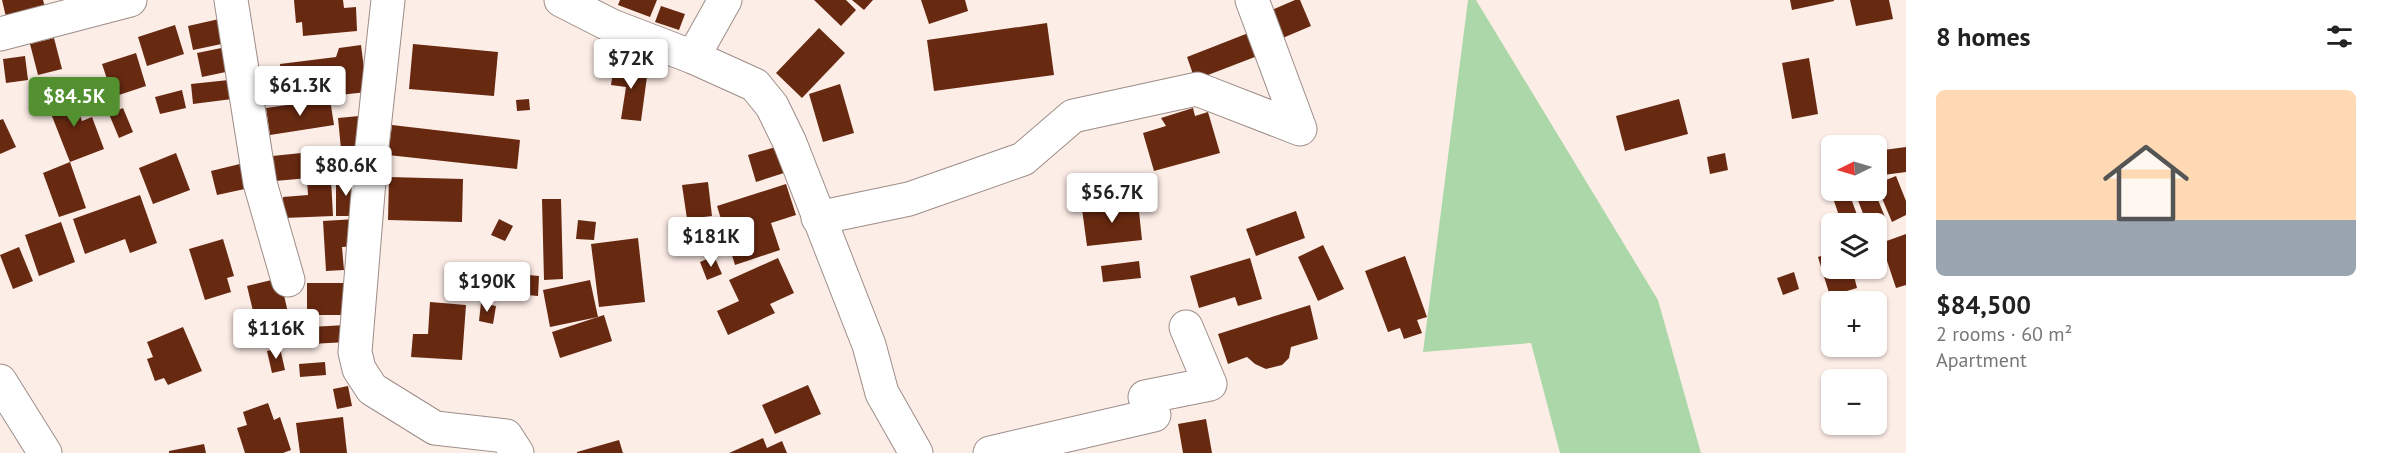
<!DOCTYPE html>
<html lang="en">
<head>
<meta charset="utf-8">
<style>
  :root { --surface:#fff; --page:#f2f2f2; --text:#222; --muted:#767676; --line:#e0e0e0; --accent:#529030 }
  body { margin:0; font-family:"PT Sans",sans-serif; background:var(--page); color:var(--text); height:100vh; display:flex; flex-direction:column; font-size:22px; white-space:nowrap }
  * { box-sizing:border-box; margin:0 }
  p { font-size:20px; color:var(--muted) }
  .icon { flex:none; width:33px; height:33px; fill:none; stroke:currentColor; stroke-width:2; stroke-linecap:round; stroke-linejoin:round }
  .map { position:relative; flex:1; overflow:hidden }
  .side { display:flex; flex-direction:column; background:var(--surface); width:480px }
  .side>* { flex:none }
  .needle { width:39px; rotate:265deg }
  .fabs { position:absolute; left:1821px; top:135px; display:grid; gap:12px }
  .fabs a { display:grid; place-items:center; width:66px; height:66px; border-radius:9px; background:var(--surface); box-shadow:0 2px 4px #0004; font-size:30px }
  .price { position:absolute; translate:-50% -51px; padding:0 14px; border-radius:6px; background:#fff; color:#222; font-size:20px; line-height:39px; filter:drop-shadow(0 2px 3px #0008) }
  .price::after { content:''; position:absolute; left:50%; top:36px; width:18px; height:14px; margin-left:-9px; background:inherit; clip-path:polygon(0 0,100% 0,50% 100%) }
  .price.active { background:var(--accent); color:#fff }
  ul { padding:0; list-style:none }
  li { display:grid; align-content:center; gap:12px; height:318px; padding:0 30px }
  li+li { border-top:2px solid var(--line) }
  li span { display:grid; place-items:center; height:186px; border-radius:9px; color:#555 }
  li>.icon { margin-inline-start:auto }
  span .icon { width:108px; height:108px; fill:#fffc; stroke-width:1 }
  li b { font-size:26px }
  h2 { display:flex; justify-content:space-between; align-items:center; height:72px; padding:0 30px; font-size:26px }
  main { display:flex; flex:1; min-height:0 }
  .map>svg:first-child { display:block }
  .green { fill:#acd8a9 }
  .building { fill:#682911 }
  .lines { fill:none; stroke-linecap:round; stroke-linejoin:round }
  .minor-casing { stroke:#9c8d88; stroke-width:35 }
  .minor { stroke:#fff; stroke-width:33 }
</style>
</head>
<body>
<main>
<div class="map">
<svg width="1906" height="453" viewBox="0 0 1906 453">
  <rect width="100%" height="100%" fill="#fdede7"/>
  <!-- green -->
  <polygon class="green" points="1468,0 1476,0 1658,300 1701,453 1560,453 1531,343 1423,352"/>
  <!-- building -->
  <g class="building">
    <polygon points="2,0 43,0 45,7 6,17"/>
    <polygon points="294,0 343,0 344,8 356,7 357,31 303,36 302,22 296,23"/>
    <polygon points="620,0 657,0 650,17 618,5"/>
    <polygon points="814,0 846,0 856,10 841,26"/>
    <polygon points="852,0 873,0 864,10"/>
    <polygon points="921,0 965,0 968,11 929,24"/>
    <polygon points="1295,0 1300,0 1311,26 1278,40 1267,12"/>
    <polygon points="1790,0 1834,0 1834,1 1792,10"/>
    <polygon points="1850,0 1889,0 1893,19 1856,26"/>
    <polygon points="661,6 685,14 679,30 655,22"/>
    <polygon points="228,17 231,42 193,50 188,26"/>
    <polygon points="1047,23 1054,75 934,91 927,40"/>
    <polygon points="175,25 184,54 147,66 138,37"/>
    <polygon points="819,28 845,53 802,98 776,73"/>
    <polygon points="1251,32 1260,55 1195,80 1187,57"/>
    <polygon points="54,38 62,69 38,75 30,44"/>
    <polygon points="413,44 498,52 494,96 409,89"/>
    <polygon points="236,45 240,69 202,77 197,53"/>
    <polygon points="361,45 367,92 284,101 280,64 336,57 339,48"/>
    <polygon points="136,53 146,86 113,97 102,64"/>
    <polygon points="25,56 28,80 6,83 3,59"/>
    <polygon points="1809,58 1818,114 1792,119 1782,63"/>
    <polygon points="614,65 648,69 641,121 621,119 626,87 611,85"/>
    <polygon points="238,79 240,98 193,104 191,84"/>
    <polygon points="840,84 854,133 823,142 809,94"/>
    <polygon points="182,90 186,108 160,114 155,97"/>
    <polygon points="71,91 82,121 92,117 104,149 70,162 46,101"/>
    <polygon points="330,99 334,125 270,135 266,108"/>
    <polygon points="529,99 530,110 517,111 516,100"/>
    <polygon points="1679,99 1688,134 1625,151 1616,116"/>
    <polygon points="123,108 133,132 119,138 109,114"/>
    <polygon points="1193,108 1195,116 1208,112 1220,153 1154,171 1143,133 1166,126 1161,118"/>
    <polygon points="359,116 365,173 275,181 272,156 341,149 338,118"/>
    <polygon points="3,119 16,147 0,154 0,120"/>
    <polygon points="392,125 520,140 517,169 388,155"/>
    <polygon points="779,146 787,172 756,182 748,155"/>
    <polygon points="1906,147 1906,172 1876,176 1876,151"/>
    <polygon points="176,153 190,190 153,204 139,168"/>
    <polygon points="1725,153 1728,170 1710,174 1707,157"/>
    <polygon points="70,162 86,208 59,217 43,173"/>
    <polygon points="248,162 254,187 217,195 211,171"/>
    <polygon points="1896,176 1906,201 1906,215 1892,222 1876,184"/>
    <polygon points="389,177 463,179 462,222 388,220"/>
    <rect x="336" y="178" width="21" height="38"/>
    <polygon points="331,179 333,216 284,218 283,197 308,195 307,180"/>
    <polygon points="708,182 712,216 687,219 682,185"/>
    <polygon points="1832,182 1832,190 1848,190 1860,223 1842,224 1828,184"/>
    <polygon points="786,184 796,215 771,223 780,250 735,265 717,206"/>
    <polygon points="1854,190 1874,190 1887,222 1876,227 1876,224 1867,224"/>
    <polygon points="140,195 157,243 130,253 125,239 85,254 73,219"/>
    <polygon points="542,199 561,199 563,279 544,280"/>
    <polygon points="1138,202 1142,240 1087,246 1082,209"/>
    <polygon points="1296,211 1305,238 1256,256 1246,229"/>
    <polygon points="356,219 358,246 342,247 344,270 326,271 323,221"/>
    <polygon points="499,219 513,226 505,241 491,235"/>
    <polygon points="578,220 596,222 594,240 576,239"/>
    <polygon points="61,222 75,262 39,276 25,235"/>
    <polygon points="1906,234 1906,285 1896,288 1881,243"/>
    <polygon points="638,238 645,302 599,307 591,244"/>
    <polygon points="223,239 234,276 227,278 231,292 205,300 189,249"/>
    <polygon points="1323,245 1344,289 1318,301 1298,257"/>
    <polygon points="19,247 33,281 13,289 0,255"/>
    <polygon points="1832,252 1832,268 1852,268 1857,288 1830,296 1818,257"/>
    <polygon points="714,256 722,274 707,280 700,262"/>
    <polygon points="1405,256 1427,317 1417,320 1422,333 1404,339 1400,328 1388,332 1365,271"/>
    <polygon points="778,258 794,293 770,304 775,313 728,335 717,311 739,301 729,280"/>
    <polygon points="1250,258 1262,299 1238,306 1235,297 1199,308 1190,276"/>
    <polygon points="1139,261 1141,278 1103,282 1101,266"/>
    <polygon points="475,270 539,276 538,296 474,290"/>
    <polygon points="1794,272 1799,289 1783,295 1777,278"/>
    <polygon points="280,278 289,317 273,321 276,337 260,340 247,286"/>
    <polygon points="590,280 598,317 550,327 543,290"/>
    <rect x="307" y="283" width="37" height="32"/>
    <polygon points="430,302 466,305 462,360 411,357 413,334 428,334"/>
    <polygon points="481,303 496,306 493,324 479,321"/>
    <polygon points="1310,305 1318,339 1291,347 1289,358 1282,365 1266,369 1255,364 1247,357 1228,364 1218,334"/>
    <polygon points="604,315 612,341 560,358 552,332"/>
    <polygon points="346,325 347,342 311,344 310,327"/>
    <polygon points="183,327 202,371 168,385 164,378 155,381 147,359 153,357 147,342"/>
    <polygon points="280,348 285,370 272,373 267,351"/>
    <polygon points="325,362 326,375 300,377 299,364"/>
    <polygon points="808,385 821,414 775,434 762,405"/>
    <polygon points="348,386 352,406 337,409 333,389"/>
    <polygon points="268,403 274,420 280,417 291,450 283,453 245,453 237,428 247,425 243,412"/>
    <polygon points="343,417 347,453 300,453 296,423"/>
    <polygon points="1206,419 1212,453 1183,453 1178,424"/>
    <polygon points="763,438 767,448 782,441 787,453 729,453"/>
    <polygon points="619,440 623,453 577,453 577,452"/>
    <polygon points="204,444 206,453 169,453 169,451"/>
  </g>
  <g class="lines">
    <defs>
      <g id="minor">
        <polyline points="231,0 260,183 288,280"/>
        <polyline points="388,0 371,156 355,352 359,369 372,389 435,428 506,436 517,453"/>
        <polyline points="561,0 612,26 693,57 755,85 772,106 790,143 869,345 882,393 916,453"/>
        <polyline points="0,34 130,0"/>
        <polyline points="693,57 725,0"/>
        <polyline points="818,218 909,199 1023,159 1073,116 1197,89 1300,129 1252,0"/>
        <polyline points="0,381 45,453"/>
        <polyline points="990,453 1154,415 1145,397 1210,384 1186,327"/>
      </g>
    </defs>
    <!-- minor casing -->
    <use href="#minor" class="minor-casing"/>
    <!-- minor -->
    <use href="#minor" class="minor"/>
  </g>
</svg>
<div class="fabs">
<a><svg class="needle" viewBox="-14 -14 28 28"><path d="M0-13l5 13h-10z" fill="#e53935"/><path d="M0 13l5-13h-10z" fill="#767676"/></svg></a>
<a><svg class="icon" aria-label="layers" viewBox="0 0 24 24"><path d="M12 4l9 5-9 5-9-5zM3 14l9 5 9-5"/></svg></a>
<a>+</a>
<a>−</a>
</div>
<b class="price" style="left:631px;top:90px">$72K</b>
<b class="price" style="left:300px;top:117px">$61.3K</b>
<b class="price active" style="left:74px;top:128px">$84.5K</b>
<b class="price" style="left:346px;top:197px">$80.6K</b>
<b class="price" style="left:1112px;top:224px">$56.7K</b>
<b class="price" style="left:711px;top:268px">$181K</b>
<b class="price" style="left:487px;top:313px">$190K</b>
<b class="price" style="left:276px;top:360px">$116K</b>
</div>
<section class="side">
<h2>8 homes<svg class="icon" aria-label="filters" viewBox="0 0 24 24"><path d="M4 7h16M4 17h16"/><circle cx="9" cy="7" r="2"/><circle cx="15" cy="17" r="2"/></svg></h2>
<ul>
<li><span style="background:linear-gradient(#ffd9b3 70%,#9aa5b1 0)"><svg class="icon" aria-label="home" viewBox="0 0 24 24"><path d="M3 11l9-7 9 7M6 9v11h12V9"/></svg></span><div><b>$84,500</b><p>2 rooms · 60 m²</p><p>Apartment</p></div></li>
</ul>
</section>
</main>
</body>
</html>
